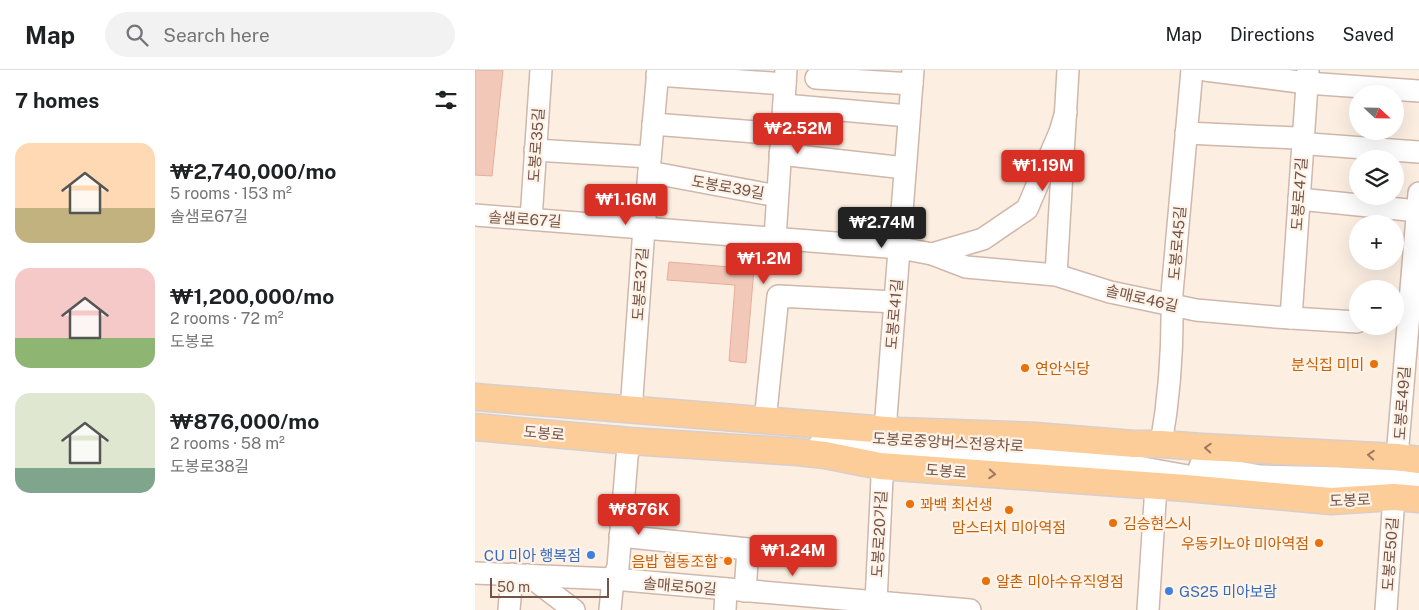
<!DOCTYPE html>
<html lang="en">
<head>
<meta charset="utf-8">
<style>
  :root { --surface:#fff; --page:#f2f2f2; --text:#202124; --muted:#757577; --line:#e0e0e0; --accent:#d93025 }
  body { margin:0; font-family:"Public Sans","Noto Sans KR",sans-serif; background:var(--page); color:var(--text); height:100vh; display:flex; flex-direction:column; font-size:19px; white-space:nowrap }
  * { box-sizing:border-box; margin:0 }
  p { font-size:16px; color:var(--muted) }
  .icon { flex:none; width:28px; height:28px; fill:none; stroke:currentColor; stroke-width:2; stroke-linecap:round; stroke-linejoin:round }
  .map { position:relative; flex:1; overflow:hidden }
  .sheet { display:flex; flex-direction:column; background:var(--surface); width:475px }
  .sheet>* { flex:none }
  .needle { width:32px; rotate:112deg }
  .controls { position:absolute; left:874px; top:15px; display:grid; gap:10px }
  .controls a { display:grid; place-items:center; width:55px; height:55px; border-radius:50%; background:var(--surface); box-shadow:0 5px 20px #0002; font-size:25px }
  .scale { position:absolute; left:15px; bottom:12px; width:119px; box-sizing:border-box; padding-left:5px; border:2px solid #745348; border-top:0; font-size:14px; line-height:18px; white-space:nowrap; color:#745348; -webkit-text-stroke:4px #fff3e8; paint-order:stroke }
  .price { position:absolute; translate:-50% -42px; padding:0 11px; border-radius:5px; background:var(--accent); color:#fff; font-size:16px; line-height:32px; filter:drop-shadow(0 1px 2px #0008) }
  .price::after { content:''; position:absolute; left:50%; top:30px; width:15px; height:11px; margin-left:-8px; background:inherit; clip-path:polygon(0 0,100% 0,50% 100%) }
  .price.active { background:#222; color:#fff }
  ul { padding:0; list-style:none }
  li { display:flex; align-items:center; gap:15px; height:125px; padding:0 15px }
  li span { display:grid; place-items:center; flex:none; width:140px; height:100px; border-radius:15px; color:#555 }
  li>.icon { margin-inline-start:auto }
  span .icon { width:60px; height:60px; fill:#fffc; stroke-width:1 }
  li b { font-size:21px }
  h2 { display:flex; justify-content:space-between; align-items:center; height:60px; padding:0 15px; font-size:21px }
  header { display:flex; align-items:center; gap:30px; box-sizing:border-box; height:70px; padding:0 25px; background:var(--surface); border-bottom:1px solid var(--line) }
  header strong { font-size:24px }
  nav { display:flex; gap:28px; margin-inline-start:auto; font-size:18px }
  .search { width:350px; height:45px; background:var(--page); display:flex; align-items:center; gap:12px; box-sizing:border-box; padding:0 18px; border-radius:28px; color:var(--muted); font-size:19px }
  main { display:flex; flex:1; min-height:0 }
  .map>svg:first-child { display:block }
  .building { fill:#f2c9b9; stroke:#e5ae99 }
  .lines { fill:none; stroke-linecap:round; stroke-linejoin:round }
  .minor-casing { stroke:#d0b7ab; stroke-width:24 }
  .major-casing { stroke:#d8cfcc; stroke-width:29 }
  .minor { stroke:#fff; stroke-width:21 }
  .major { stroke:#fccc99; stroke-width:26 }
  .oneway { stroke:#9d7760 }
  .food-dot { fill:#e8710a; stroke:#fff3e8; stroke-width:2 }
  .shop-dot { fill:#3f7fe0; stroke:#fff3e8; stroke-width:2 }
  .labels { text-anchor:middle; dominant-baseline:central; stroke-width:4.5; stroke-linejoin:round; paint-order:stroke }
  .street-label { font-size:15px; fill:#745348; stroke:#fff3e8 }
  .food-label { font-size:15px; fill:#c56008; stroke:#fff3e8; text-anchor:start }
  .shop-label { font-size:15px; fill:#366cbe; stroke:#fff3e8; text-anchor:end }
</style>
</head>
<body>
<header>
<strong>Map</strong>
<div class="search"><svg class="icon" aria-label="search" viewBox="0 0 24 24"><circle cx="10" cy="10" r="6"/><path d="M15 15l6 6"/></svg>Search here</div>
<nav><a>Map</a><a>Directions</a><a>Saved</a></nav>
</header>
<main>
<section class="sheet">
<h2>7 homes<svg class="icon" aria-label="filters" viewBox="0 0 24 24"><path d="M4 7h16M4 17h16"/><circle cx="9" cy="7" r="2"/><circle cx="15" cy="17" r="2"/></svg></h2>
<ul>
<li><span style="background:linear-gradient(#ffd9b3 65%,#c2b280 0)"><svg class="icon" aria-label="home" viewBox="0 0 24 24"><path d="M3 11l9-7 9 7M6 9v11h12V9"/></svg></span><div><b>₩2,740,000/mo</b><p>5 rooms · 153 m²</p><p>솔샘로67길</p></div></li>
<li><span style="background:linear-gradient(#f6c9c9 70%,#8fb573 0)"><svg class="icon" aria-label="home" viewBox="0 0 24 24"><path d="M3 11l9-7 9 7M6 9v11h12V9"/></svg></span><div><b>₩1,200,000/mo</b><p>2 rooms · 72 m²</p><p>도봉로</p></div></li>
<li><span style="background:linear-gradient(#dfe7d0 75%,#7fa58c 0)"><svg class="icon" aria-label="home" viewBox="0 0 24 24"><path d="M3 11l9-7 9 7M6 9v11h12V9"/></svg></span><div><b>₩876,000/mo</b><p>2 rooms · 58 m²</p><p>도봉로38길</p></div></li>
</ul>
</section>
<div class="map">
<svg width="944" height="540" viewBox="0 0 944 540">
  <rect width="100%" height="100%" fill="#fcefe2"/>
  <!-- building -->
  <g class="building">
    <polygon points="0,0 28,0 17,106 0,105"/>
    <polygon points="194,192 279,199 271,293 254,291 260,215 192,210"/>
  </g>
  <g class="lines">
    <defs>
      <g id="minor">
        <polyline points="730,0 832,13 944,21"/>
        <polyline points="182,5 310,14"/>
        <polyline points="341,8 437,14"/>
        <polyline points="309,35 434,46"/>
        <polyline points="178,54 307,64"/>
        <polyline points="711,63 821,68 835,74 944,82"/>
        <polyline points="60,80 175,87"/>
        <polyline points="305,84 430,98"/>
        <polyline points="174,102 302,126"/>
        <polyline points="824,129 943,141"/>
        <polyline points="0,145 425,178 457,184 508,169 552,139 585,62 591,42"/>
        <polyline points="56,149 66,0"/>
        <polyline points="300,168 311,0"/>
        <polyline points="457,184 491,197 581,205 635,222 721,240 800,247 882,252"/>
        <polyline points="581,205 593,0"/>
        <polyline points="816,248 833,0"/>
        <polyline points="156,341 169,158 183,0"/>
        <polyline points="290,351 303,226 420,232"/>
        <polyline points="410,360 438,0"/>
        <path d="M686 374C695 324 698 273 697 223L717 0"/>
        <polyline points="344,375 552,386 668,398 741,411"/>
        <polyline points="922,387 944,123"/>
        <polyline points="725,396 786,406 863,408 944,412"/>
        <polyline points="145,466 273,479 270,521"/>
        <polyline points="0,503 138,509 495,540"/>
        <polyline points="53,505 99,540"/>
        <polyline points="401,532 407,408 405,396"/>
        <polyline points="34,540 37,504"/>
        <polyline points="135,540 138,509 143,497 152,387 155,371"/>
        <polyline points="250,540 251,519"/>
        <polyline points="673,540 681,416"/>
        <polyline points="911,540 919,427"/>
      </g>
      <g id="major">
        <polyline points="0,327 424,361 560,366 659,374 686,374 727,377 922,387 944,390"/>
        <polyline points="0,357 155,371 323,382 350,385 405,396 711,418 856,431 919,427 944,429"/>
      </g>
    </defs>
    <!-- minor casing -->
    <use href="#minor" class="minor-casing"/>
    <!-- major casing -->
    <use href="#major" class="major-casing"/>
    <!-- minor -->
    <use href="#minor" class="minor"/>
    <!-- major -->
    <use href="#major" class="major"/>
  </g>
  <!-- one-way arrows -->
  <defs><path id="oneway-chevron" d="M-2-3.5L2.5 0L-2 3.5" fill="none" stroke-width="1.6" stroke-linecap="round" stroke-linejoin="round" transform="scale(1.25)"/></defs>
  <g class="oneway">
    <use href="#oneway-chevron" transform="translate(733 378) rotate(-177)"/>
    <use href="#oneway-chevron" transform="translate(896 385) rotate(-176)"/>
    <use href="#oneway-chevron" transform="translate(517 404) rotate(4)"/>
  </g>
  <!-- markers -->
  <g class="food-dot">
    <circle cx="899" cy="294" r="5"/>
    <circle cx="550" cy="298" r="5"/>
    <circle cx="435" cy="434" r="5"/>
    <circle cx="534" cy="440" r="5"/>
    <circle cx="638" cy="453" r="5"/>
    <circle cx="844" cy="473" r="5"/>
    <circle cx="253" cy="491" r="5"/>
    <circle cx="511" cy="511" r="5"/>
  </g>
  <g class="shop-dot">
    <circle cx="116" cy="485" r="5"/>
    <circle cx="694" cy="521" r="5"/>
  </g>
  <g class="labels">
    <!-- street labels -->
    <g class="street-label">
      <text transform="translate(61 75) rotate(-86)">도봉로35길</text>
      <text transform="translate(253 117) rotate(10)">도봉로39길</text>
      <text transform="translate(824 124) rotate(-86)">도봉로47길</text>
      <text transform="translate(50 149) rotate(4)">솔샘로67길</text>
      <text transform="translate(702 173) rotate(-85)">도봉로45길</text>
      <text transform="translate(165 214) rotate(-86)">도봉로37길</text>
      <text transform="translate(667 228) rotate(13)">솔매로46길</text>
      <text transform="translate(419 244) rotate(-85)">도봉로41길</text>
      <text transform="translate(927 333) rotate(-86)">도봉로49길</text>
      <text transform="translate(69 363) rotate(5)">도봉로</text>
      <text transform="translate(473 372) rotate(3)">도봉로중앙버스전용차로</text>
      <text transform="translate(471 401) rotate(4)">도봉로</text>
      <text transform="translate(875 430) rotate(-2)">도봉로</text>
      <text transform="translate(404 464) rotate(-87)">도봉로20가길</text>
      <text transform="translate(915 484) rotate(-86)">도봉로50길</text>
      <text transform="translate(205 516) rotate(5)">솔매로50길</text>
    </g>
    <!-- food labels -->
    <g class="food-label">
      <text x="889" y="294" text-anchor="end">분식집 미미</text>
      <text x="560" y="298">연안식당</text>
      <text x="445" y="434">꽈백 최선생</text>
      <text x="648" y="453">김승현스시</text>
      <text x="534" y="457" text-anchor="middle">맘스터치 미아역점</text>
      <text x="834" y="473" text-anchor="end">우동키노야 미아역점</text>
      <text x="243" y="491" text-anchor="end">음밥 협동조합</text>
      <text x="521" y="511">알촌 미아수유직영점</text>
    </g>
    <!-- shop labels -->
    <g class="shop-label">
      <text x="106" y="485">CU 미아 행복점</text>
      <text x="704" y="521" text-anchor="start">GS25 미아보람</text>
    </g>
  </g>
</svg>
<div class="controls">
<a><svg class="needle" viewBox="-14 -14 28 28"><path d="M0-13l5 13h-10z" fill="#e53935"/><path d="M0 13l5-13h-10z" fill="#757577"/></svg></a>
<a><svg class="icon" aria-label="layers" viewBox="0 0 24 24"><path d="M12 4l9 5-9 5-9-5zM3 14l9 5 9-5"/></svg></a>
<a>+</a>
<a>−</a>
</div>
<div class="scale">50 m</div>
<b class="price" style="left:323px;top:85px">₩2.52M</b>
<b class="price" style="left:568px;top:122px">₩1.19M</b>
<b class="price" style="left:151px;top:156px">₩1.16M</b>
<b class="price active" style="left:407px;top:179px">₩2.74M</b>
<b class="price" style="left:289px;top:215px">₩1.2M</b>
<b class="price" style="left:164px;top:466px">₩876K</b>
<b class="price" style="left:318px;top:507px">₩1.24M</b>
</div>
</main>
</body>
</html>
